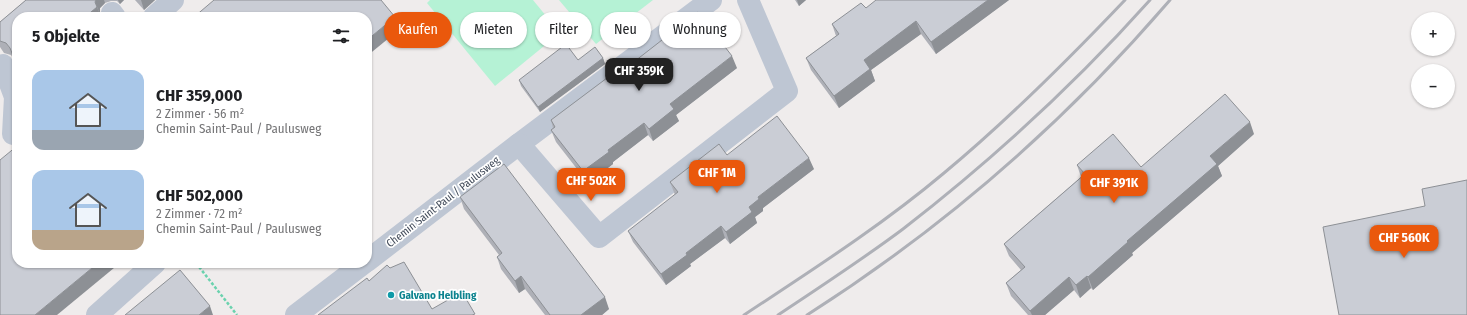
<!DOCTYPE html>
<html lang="de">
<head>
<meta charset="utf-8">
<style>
  :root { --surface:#fff; --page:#f6f6f6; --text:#202124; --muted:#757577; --accent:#ea580c }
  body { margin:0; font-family:"Fira Sans Condensed",sans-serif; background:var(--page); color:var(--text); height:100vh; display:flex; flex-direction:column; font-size:15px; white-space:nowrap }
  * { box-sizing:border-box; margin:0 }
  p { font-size:13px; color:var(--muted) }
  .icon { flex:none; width:22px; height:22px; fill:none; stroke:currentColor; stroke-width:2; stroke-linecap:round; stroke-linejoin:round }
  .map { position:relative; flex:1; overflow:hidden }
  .drawer { position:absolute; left:12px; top:12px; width:360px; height:256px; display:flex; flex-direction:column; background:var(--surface); border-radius:16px; box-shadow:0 1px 3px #0004 }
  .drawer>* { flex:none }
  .hud { position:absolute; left:384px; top:12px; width:380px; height:36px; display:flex; gap:8px }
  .fabs { position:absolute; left:1411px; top:12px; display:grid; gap:8px }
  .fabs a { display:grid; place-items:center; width:44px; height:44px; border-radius:50%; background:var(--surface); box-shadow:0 1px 3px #0004; font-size:20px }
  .price { position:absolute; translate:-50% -34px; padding:0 9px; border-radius:8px; background:var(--accent); color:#fff; font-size:13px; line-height:26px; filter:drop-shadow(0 1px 2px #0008) }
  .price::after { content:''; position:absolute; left:50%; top:24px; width:12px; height:9px; margin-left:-6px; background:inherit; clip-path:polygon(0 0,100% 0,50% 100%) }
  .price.active { background:#222; color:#fff }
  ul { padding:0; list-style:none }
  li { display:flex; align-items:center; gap:12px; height:100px; padding:0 20px }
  li span { display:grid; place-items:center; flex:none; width:112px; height:80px; border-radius:12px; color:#555 }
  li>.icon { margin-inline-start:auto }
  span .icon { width:48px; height:48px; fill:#fffc; stroke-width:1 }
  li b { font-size:17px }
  h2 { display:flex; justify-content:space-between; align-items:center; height:48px; padding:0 20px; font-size:17px }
  .chip { padding:0 14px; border-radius:18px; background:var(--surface); box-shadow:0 1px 3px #0004; font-size:14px; line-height:36px }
  .chip.active { background:var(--accent); color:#fff }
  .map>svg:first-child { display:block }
  .green { fill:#b5f2d5 }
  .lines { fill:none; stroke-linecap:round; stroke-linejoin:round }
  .path { stroke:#6bd2ae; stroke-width:2.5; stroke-dasharray:3 2; stroke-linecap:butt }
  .minor { stroke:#bec6d3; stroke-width:22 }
  .rail { stroke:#aeb0b7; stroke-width:3 }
  .wall { fill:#aeb0b7 }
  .shaded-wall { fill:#8d9095 }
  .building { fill:#cacdd5; stroke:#8d9095 }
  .culture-dot { fill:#0f9aa8; stroke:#fff; stroke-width:1.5 }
  .labels { text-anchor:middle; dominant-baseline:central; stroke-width:3.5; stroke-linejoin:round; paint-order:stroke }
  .street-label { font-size:11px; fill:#434c5b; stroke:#fff }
  .culture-label { font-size:11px; font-weight:bold; fill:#0d838f; stroke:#fff; text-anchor:start }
</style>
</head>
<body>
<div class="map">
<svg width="1467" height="315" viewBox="0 0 1467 315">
  <rect width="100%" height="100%" fill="#efecec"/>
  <!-- green -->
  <g class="green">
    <polygon points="430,0 533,0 560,33 495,86 427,3"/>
    <polygon points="559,0 653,0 596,44"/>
  </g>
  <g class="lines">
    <!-- path -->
    <polyline class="path" points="196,263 237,315"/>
    <!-- minor -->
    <g class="minor">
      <polyline points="112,13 115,17"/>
      <polyline points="154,17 173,0"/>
      <polyline points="3,65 15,97 13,134"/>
      <polyline points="519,144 711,0"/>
      <polyline points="367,261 519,144 599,237 787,91 748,0"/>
      <polyline points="97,315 155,263"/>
      <polyline points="296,315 364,263"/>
    </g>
    <!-- rail -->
    <g class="rail">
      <path d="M744 315C812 270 881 226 944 173 1008 120 1067 61 1125 0"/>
      <path d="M778 315C820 287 863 259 903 229 992 160 1075 84 1150 0"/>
      <path d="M807 315C942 229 1066 121 1170 0"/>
    </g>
  </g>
  <!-- wall -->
  <g class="wall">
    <polygon points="26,0 124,0 120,4 117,1 111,1 105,3 100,8 100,14 101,17 17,17 17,67 15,60 11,55 4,53 0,47 0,22"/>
    <polygon points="135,0 155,0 144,10"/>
    <polygon points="795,0 806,0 799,6"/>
    <polygon points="1009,0 936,54 921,34 871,70 875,81 839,108 811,70 806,58 836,36 832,24 866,8"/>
    <polygon points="603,58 605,64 540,112 521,86 519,80 578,60"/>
    <polygon points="737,68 676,115 679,121 653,141 648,135 613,162 613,164 588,183 556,142 551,130 553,128 551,120 617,75"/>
    <polygon points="1254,134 1218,166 1222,176 1132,253 1133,255 1093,290 1091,288 1080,298 1074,290 1045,315 1028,315 1011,296 1006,283 1021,270 1009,256 1004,244 1081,177 1077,165 1141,167"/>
    <polygon points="727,155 814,169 763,208 763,211 755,217 757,223 730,244 725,238 690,264 691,266 666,285 633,242 628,231 675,195 670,182"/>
    <polygon points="460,197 609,309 602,315 545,315 525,289 519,293 501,269 497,257 499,255 464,209"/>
  </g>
  <!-- shaded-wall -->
  <g class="shaded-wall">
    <polygon points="96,0 104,0 105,3 100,8 100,14 95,2"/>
    <polygon points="118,0 124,0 120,4"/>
    <polygon points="141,0 155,0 144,10"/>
    <polygon points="797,0 806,0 799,6"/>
    <polygon points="988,0 1009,0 936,54 931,42"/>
    <polygon points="97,7 101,17 85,17"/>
    <polygon points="395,17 400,29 367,56 367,40"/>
    <polygon points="916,21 921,34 871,70 875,81 839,108 834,96 864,60"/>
    <polygon points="732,56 737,68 676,115 679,121 653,141 649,129 670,104"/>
    <polygon points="603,58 605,64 540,112 538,107"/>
    <polygon points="1250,122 1254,134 1218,166 1222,176 1132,253 1133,255 1093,290 1088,277 1127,241 1210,156"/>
    <polygon points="644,123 648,135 613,162 613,164 588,183 583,171 608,150"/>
    <polygon points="809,158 814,169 763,208 763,211 755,217 757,223 730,244 726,232 749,207 758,197"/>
    <polygon points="721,226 725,238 690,264 691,266 666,285 661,274 686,253"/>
    <polygon points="98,263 120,263 57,315 35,315"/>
    <polygon points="521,276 525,289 519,293 515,281"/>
    <polygon points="1087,276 1091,288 1080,298 1076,285"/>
    <polygon points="1069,277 1074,290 1045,315 1032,315 1030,311"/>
    <polygon points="605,297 609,309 602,315 581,315"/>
    <polygon points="210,306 213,315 199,315"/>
  </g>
  <!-- building -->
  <g class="building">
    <polygon points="26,0 96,0 95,2 97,7 85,17 17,17 17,66 10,48 6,43 0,41 0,22"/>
    <polygon points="214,0 381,0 395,17 367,40 367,17 194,17"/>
    <polygon points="876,0 988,0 931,42 916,21 864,60 870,69 834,96 806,58 839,34 832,24 861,3 866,8"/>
    <polygon points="698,12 732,56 670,104 674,109 649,129 644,123 608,150 609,152 583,171 551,130 555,127 551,120 615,72 617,75"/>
    <polygon points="566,44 578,60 595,47 603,58 538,107 519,80"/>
    <polygon points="1225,94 1250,122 1210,156 1217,164 1127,241 1128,242 1088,277 1087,276 1076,285 1069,277 1030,311 1006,283 1025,267 1004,244 1085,174 1077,165 1113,134 1141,167"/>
    <polygon points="777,116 809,158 758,197 759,199 749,207 752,212 726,232 721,226 686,253 687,255 661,274 628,231 678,192 670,182 719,144 727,155"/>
    <polygon points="17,146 17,263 98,263 35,315 0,315 0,160"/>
    <polygon points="504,164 605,297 581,315 550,315 521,276 515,281 497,257 502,253 460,197"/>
    <polygon points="1467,180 1467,315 1339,315 1323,227 1425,206 1422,189"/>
    <polygon points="404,262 432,309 462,292 475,314 472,315 318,315 367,278 369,281 387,265 390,268"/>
    <polygon points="180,270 210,306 199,315 125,315"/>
  </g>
  <!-- markers -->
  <circle class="culture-dot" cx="391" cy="295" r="4"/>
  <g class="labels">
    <!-- street labels -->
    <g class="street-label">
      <text transform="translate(443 202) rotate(-38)">Chemin Saint-Paul / Paulusweg</text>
    </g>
    <!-- culture labels -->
    <g class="culture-label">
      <text x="399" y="295">Galvano Helbling</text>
    </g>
  </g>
</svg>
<div class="fabs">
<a>+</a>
<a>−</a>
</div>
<b class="price active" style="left:639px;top:92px">CHF 359K</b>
<b class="price" style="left:717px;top:194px">CHF 1M</b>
<b class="price" style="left:591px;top:202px">CHF 502K</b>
<b class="price" style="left:1114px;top:204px">CHF 391K</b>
<b class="price" style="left:1404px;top:259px">CHF 560K</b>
<div class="hud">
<a class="chip active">Kaufen</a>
<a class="chip">Mieten</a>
<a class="chip">Filter</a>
<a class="chip">Neu</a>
<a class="chip">Wohnung</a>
</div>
<section class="drawer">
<h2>5 Objekte<svg class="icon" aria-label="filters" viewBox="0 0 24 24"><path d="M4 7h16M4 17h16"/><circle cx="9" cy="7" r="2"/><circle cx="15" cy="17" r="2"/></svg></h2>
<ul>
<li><span style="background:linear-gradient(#a9c7e8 75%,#9aa5b1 0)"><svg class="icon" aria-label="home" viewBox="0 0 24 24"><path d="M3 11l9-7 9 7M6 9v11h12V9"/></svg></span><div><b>CHF 359,000</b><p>2 Zimmer · 56 m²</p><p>Chemin Saint-Paul / Paulusweg</p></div></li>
<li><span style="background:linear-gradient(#a9c7e8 75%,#b9a48a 0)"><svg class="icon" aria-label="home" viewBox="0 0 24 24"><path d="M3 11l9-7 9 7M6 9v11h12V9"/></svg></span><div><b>CHF 502,000</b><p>2 Zimmer · 72 m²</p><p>Chemin Saint-Paul / Paulusweg</p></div></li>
</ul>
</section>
</div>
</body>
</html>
